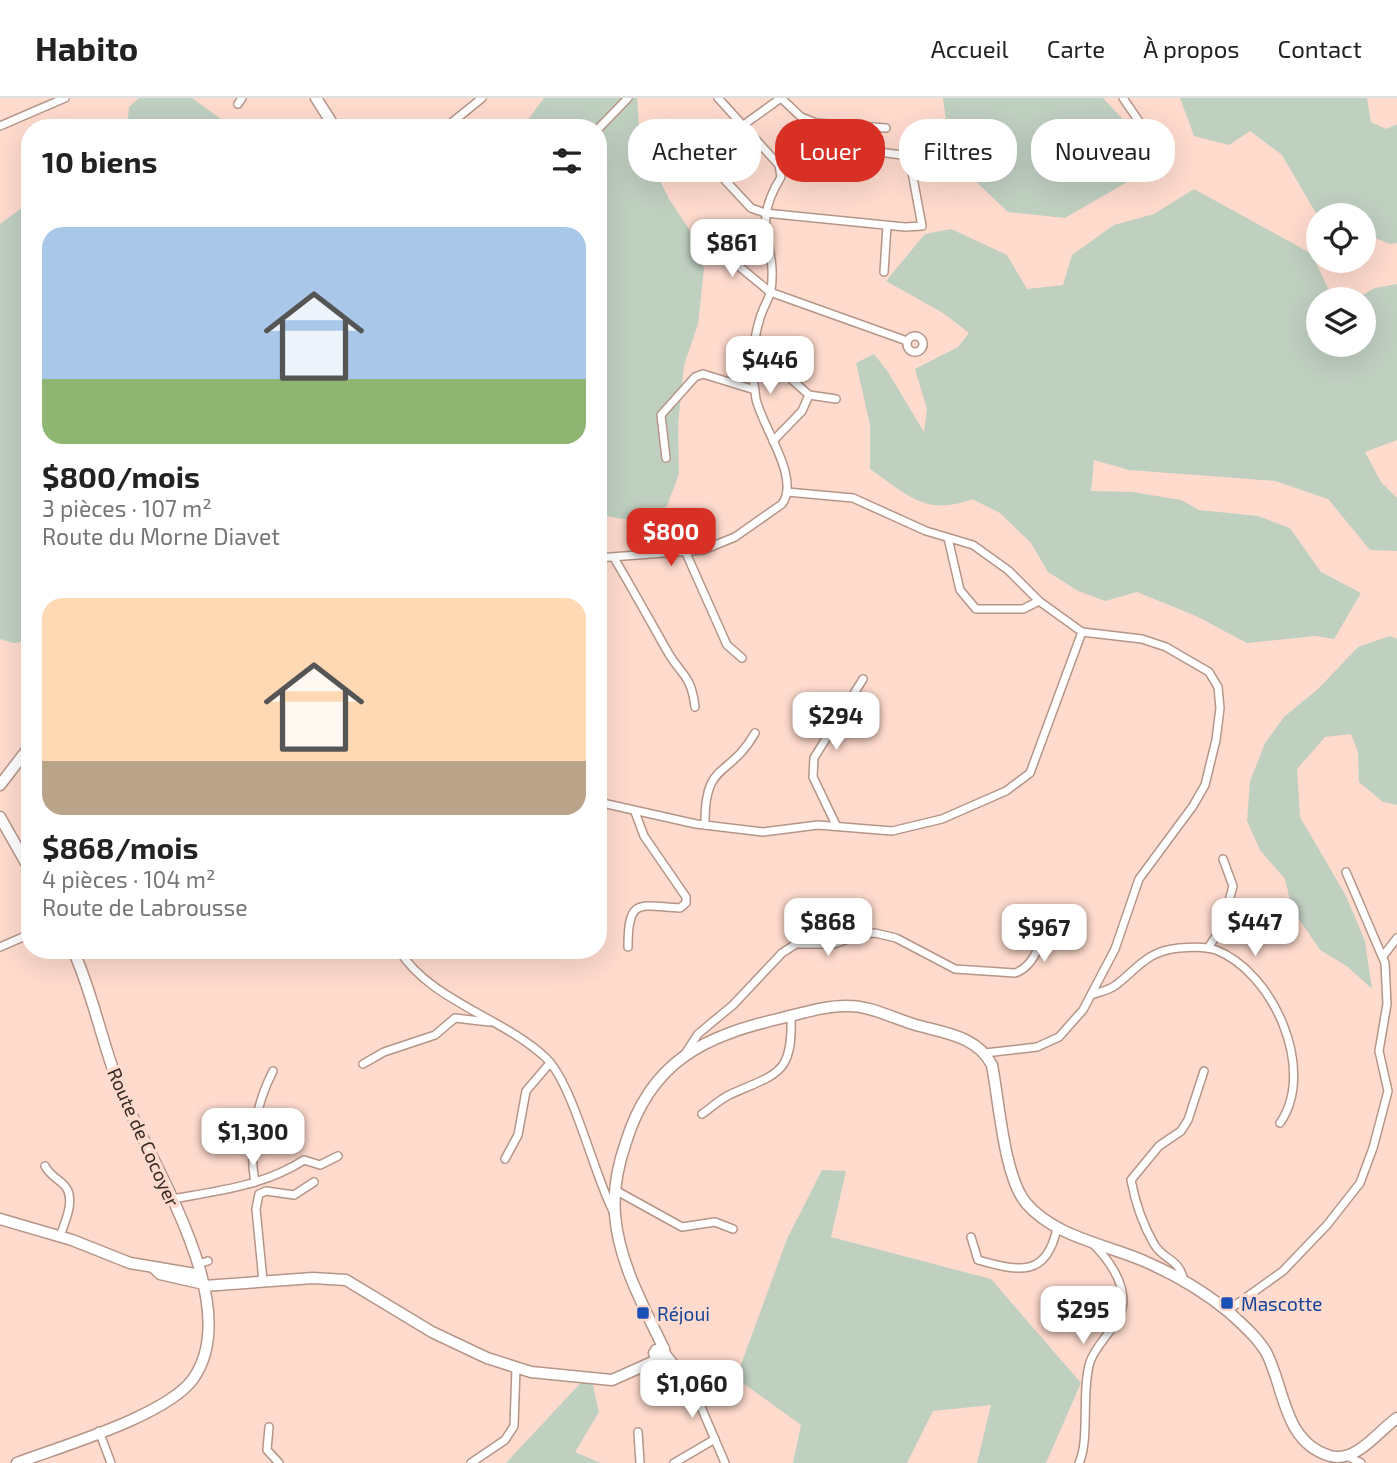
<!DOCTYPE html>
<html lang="fr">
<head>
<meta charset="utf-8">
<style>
  :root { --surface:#fff; --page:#f2f2f2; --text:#222; --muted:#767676; --line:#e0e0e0; --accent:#d93025 }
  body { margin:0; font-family:"Exo 2",sans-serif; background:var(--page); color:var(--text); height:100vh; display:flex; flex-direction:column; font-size:26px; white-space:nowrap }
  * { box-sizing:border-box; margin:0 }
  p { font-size:23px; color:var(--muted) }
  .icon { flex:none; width:38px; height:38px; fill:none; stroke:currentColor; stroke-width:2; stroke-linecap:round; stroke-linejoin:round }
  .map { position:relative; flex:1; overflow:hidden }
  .details { position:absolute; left:21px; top:21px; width:586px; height:840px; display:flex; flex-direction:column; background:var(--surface); border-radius:28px; box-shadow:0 7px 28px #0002 }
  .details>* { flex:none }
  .banner { position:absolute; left:628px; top:21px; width:663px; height:63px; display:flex; gap:14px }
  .fabs { position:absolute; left:1306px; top:105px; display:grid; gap:14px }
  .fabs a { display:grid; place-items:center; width:70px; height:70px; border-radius:50%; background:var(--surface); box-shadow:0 7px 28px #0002; font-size:35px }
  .price { position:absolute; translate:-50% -60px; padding:0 16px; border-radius:14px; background:#fff; color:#222; font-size:23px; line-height:46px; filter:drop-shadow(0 2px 4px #0008) }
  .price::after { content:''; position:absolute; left:50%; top:42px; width:21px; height:16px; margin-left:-10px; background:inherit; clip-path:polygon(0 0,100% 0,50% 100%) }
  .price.on { background:var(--accent); color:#fff }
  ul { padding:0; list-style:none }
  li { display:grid; align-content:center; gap:14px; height:371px; padding:0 21px }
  li span { display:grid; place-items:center; height:217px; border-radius:21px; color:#555 }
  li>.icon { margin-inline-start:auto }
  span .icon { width:126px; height:126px; fill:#fffc; stroke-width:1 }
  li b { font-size:30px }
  h2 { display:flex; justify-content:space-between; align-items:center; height:84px; padding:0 21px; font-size:30px }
  .chip { padding:0 24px; border-radius:28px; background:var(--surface); box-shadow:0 7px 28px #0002; font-size:24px; line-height:63px }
  .chip.on { background:var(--accent); color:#fff }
  header { display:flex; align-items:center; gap:42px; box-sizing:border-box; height:98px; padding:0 35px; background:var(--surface); border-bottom:2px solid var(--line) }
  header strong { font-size:33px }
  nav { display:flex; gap:38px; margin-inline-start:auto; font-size:24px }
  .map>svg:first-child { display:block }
  .green { fill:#bfcfc0 }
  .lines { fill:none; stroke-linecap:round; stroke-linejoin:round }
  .street-casing { stroke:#b69589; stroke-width:10 }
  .secondary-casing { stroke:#b69589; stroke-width:13 }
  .street { stroke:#fff; stroke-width:7 }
  .secondary { stroke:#fff; stroke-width:10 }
  .transit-dot { fill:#1a4fb4; stroke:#ffdbce; stroke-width:2.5 }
  .labels { text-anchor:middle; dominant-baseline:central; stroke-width:7; stroke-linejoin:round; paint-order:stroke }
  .street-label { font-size:19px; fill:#382b26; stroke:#ffdbce }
  .transit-label { font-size:19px; fill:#164399; stroke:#ffdbce; text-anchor:start }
</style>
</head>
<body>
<header>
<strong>Habito</strong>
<nav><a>Accueil</a><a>Carte</a><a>À propos</a><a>Contact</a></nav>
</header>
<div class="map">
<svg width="1397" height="1365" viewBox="0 0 1397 1365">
  <rect width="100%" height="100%" fill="#ffdbce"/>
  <!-- green -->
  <g class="green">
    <polygon points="139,0 192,0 233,30 127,30 129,9"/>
    <polygon points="544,0 637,0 640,43 669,101 693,137 704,171 698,226 684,267 678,327 679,376 667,408 643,424 599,417 598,30 522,30"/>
    <polygon points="943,0 1103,0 1130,29 1146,55 1141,76 1065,120 1008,114 951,60"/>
    <polygon points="1180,0 1367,0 1371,24 1386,31 1397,26 1397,145 1390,146 1363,135 1363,117 1317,117 1282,57 1250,33 1229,47 1194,38"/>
    <path d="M1194 91 1312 156 1333 201H1318V247H1363V201H1355L1375 190 1397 186V342L1365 354 1381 384 1397 400V453L1370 452 1328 401 1275 383 1129 372 1094 362 1091 393 1132 394 1181 402 1199 412 1258 418 1290 430 1321 474 1361 495 1334 541 1315 538 1247 545 1196 518 1137 494 1105 503 1078 493 1048 474 1031 445 1000 415 972 401C926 419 906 396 870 371V327L856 265 874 256 888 274 924 334 927 311 915 271 958 249 969 235 943 215 886 183 925 136 951 131 1007 157 1027 191 1063 187 1072 157 1114 127 1154 116Z"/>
    <polygon points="30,104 30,543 13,545 0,541 0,126"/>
    <polygon points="1390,538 1397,541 1397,707 1383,704 1359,684 1358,654 1351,636 1325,639 1297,671 1300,719 1346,798 1365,843 1372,891 1348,869 1320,852 1292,811 1285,781 1260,752 1247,723 1250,683 1265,645 1285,618 1318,591 1358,549"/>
    <polygon points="822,1072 846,1073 831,1139 991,1181 1081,1285 1046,1365 977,1365 991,1307 933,1313 907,1365 793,1365 801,1327 736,1280 787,1141"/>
    <polygon points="590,1275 599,1314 575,1354 601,1365 506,1365"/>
  </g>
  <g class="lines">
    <defs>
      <g id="street">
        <polyline points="1123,0 1149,38"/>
        <polyline points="238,6 242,0"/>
        <polyline points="0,28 65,0"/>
        <polyline points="742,28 781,0 801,19 816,25 886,30"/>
        <polyline points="445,30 482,0"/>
        <polyline points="598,31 628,0"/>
        <polyline points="710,66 751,110 765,115 905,129 922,128 909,58 827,47"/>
        <polyline points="712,146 770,194 907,243"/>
        <polyline points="884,174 887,128"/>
        <circle cx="915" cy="246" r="8"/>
        <polyline points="754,257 789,279 809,297 802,313 773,343"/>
        <polyline points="809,297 836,301"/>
        <polyline points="666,360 661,317 695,279 703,276 755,292"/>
        <polyline points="787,394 853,400 926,433 973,447 1008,472 1039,503 1082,534 1142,541 1166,549 1209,574 1218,589 1220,610 1216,642 1205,687 1193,708 1139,781 1115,851 1083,912 1059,939 1037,949 985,955"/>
        <polyline points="948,440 960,492 976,511 1023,511 1039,503"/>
        <polyline points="686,455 727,547 742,560"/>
        <path d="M598 460 703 452 735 439 782 406C801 380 762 329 756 301 751 274 752 243 761 217 764 208 769 201 771 192 778 143 749 131 781 79L779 67 718 0"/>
        <path d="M614 460C632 490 649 521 666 551 680 577 691 575 695 609"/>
        <polyline points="598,704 696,726 763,734 818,727 892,733 942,721 1006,693 1030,675 1082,534"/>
        <path d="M705 727C704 662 729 681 755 635"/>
        <polyline points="836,727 813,679 814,660 863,581"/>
        <polyline points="0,849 30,836"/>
        <path d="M628 849C628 798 640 808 680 810L686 805V799L644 738 635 714"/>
        <polyline points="1208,850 1222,829 1233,788 1223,761"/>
        <path d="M399 852C429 902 504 920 546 960 573 986 593 1074 613 1113"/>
        <polyline points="1383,858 1397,840"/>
        <path d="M1091 897C1099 894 1110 892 1116 887 1138 870 1147 853 1179 850 1190 849 1205 848 1216 852 1273 874 1317 972 1280 1025"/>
        <path d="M685 956 698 936 733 907 782 855 796 846H834L861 836 875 835 896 840 955 871 1015 875C1036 868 1048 833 1042 814"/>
        <polyline points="363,966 384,954 435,937 455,920 489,924"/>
        <path d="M702 1016C711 1010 719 1002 729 997 777 975 793 978 791 918"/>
        <polyline points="505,1061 518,1037 526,993 550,965"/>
        <path d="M45 1068C50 1078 58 1080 65 1088 76 1101 65 1124 60 1138"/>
        <path d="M255 1084C248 1047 256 1006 273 973"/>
        <polyline points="615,1092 682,1129 715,1124 733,1131"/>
        <path d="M172 1101C217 1093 264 1088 304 1062L320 1067 338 1058"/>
        <path d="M971 1139 978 1162C1020 1174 1047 1179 1057 1130"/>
        <polyline points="198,1166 208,1163"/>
        <polyline points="263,1183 256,1111 259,1096 266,1093 294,1097 314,1084"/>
        <path d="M1184 1184C1180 1160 1164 1163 1154 1146 1143 1127 1135 1103 1131 1082L1159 1048 1181 1033 1188 1022 1204 973"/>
        <polyline points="1227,1213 1283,1173 1327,1127 1360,1085 1373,1050 1388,993 1379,953 1387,906 1385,865 1346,774"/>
        <polyline points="666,1255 692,1288 725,1365"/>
        <polyline points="269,1329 267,1352 279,1365"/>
        <polyline points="99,1333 111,1365"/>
        <polyline points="638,1334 640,1365"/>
        <polyline points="1347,1358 1361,1365"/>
        <polyline points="471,1365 505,1342 514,1328 516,1270"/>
        <polyline points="674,1365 715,1341"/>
        <path d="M1079 1365C1090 1342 1081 1293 1090 1264 1097 1243 1122 1227 1123 1203 1123 1182 1108 1161 1094 1147"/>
      </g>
      <g id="secondary">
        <polyline points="316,0 335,30"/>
        <polyline points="0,687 30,648"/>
        <polyline points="0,719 30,772"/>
        <polyline points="0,1121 72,1142 130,1165 201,1177"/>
        <polyline points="154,1170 160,1176 204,1186"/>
        <polyline points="204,1188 313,1180 346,1182 432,1234 487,1260 531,1274 612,1282 657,1262"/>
        <path d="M664 1251C644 1209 619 1165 615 1117 613 1093 618 1067 626 1044 651 963 704 938 782 920 803 915 827 907 849 908 871 908 895 921 916 927 945 935 977 938 992 967 999 1003 1004 1079 1026 1105 1055 1139 1105 1146 1144 1163 1174 1176 1205 1194 1230 1215 1243 1227 1257 1239 1266 1254 1285 1290 1283 1344 1330 1358 1357 1365 1378 1333 1397 1320"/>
        <polyline points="654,1255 657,1262 665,1260 664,1251 656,1252"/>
        <path d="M17 1365C62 1348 166 1318 193 1281 246 1207 150 1065 121 993 102 947 94 898 73 852"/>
      </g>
    </defs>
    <!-- street casing -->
    <use href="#street" class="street-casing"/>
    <!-- secondary casing -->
    <use href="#secondary" class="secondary-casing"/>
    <!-- street -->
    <use href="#street" class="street"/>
    <!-- secondary -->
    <use href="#secondary" class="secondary"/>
  </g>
  <!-- markers -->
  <g class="transit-dot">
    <rect x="1220" y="1198" width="14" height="14" rx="3.5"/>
    <rect x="636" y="1208" width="14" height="14" rx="3.5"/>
  </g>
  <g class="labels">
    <!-- street labels -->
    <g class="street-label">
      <text transform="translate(144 1039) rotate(66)">Route de Cocoyer</text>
    </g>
    <!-- transit labels -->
    <g class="transit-label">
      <text x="1241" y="1205">Mascotte</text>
      <text x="657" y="1215">Réjoui</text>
    </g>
  </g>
</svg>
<div class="fabs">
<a><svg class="icon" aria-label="locate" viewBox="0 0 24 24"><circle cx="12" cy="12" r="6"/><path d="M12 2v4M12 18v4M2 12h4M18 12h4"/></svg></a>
<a><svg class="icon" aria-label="layers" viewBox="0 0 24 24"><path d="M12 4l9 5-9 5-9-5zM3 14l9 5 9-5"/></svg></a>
</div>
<b class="price" style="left:732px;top:181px">$861</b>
<b class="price" style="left:770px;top:298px">$446</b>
<b class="price on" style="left:671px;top:470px">$800</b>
<b class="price" style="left:836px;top:654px">$294</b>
<b class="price" style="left:828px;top:860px">$868</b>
<b class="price" style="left:1255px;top:860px">$447</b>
<b class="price" style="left:1044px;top:866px">$967</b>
<b class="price" style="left:253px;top:1070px">$1,300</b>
<b class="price" style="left:1083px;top:1248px">$295</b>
<b class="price" style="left:692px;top:1322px">$1,060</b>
<div class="banner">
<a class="chip">Acheter</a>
<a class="chip on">Louer</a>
<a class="chip">Filtres</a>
<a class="chip">Nouveau</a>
</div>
<section class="details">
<h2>10 biens<svg class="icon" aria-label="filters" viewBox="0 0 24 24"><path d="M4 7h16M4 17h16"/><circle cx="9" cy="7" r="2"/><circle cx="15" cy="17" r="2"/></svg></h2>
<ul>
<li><span style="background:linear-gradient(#a9c7e8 70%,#8fb573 0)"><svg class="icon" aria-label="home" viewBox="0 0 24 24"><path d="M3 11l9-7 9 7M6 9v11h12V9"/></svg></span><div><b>$800/mois</b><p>3 pièces · 107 m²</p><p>Route du Morne Diavet</p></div></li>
<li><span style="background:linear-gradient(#ffd9b3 75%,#b9a48a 0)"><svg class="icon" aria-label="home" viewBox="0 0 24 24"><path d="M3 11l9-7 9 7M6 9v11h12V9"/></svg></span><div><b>$868/mois</b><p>4 pièces · 104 m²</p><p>Route de Labrousse</p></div></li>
</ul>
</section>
</div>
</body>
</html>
